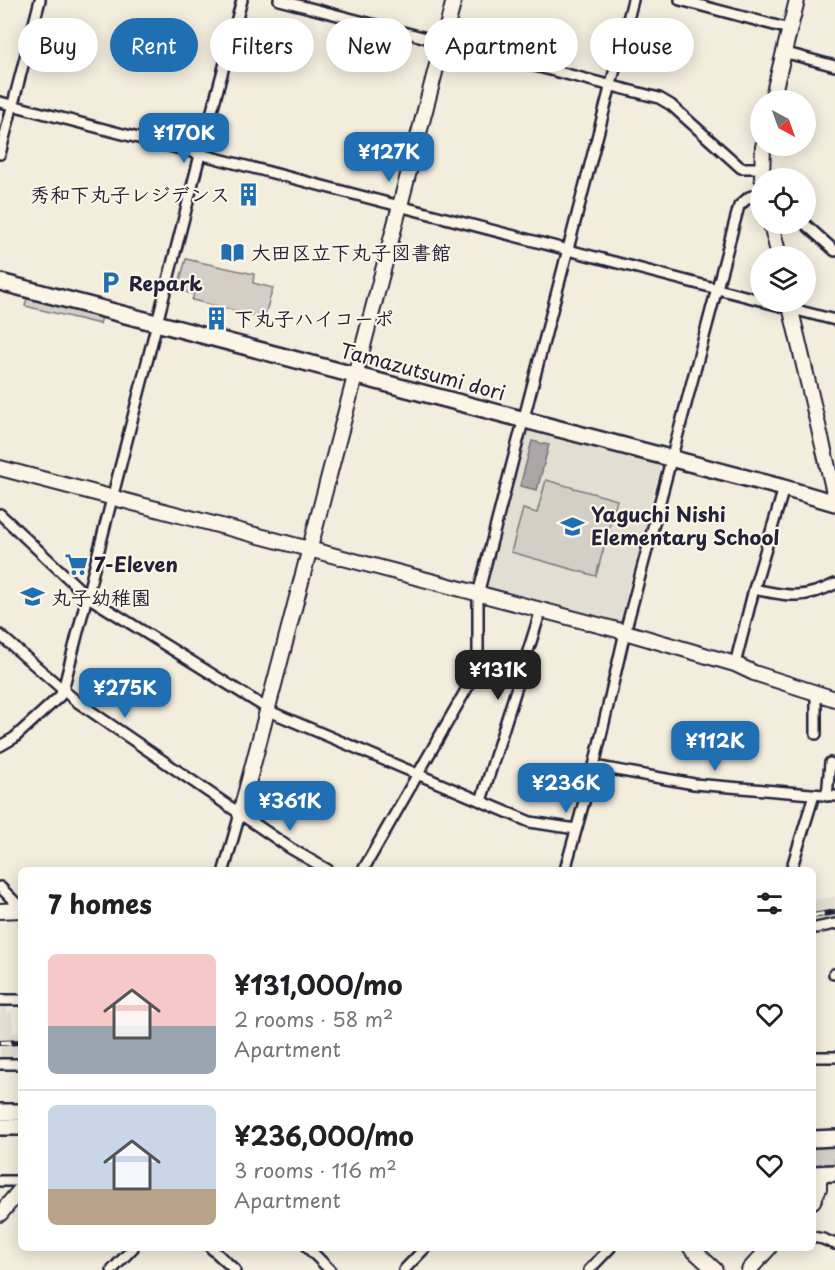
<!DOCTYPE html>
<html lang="en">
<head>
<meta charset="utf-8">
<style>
  :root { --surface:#fff; --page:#f2f2f2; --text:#202124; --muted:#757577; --line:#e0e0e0; --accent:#1f6fb2 }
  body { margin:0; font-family:"Playpen Sans","Klee One",sans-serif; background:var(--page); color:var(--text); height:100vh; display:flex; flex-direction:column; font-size:22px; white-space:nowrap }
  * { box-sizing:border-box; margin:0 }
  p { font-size:20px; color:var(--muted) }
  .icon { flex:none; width:33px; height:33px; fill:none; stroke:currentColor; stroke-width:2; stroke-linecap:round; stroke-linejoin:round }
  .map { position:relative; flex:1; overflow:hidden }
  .side { position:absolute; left:18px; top:867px; width:798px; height:384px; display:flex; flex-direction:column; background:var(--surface); border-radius:9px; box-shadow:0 3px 15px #0003 }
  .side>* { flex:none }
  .top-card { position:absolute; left:18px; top:18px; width:800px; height:54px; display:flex; gap:12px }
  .needle { width:39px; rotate:139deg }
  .buttons { position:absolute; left:750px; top:90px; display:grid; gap:12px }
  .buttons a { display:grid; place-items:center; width:66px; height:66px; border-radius:50%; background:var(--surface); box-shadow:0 3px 15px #0003; font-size:30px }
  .price { position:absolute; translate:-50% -51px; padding:0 14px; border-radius:12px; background:var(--accent); color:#fff; font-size:20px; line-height:39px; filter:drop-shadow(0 2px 3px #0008) }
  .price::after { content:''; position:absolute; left:50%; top:36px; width:18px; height:14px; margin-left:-9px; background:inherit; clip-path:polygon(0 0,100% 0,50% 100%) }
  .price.on { background:#222; color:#fff }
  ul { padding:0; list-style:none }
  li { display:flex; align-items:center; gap:18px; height:150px; padding:0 30px }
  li+li { border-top:2px solid var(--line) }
  li span { display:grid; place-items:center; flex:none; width:168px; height:120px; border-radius:9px; color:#555 }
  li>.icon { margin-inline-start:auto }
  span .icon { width:72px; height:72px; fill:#fffc; stroke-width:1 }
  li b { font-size:26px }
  h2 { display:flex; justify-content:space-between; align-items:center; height:72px; padding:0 30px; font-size:26px }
  .pill { padding:0 21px; border-radius:27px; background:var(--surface); box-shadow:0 3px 15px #0003; font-size:21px; line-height:54px }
  .pill.on { background:var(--accent); color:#fff }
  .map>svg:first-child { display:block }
  .built { fill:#e3ded2 }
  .green { fill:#d4cfc6; stroke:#7b7880; stroke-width:1.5 }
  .water { fill:#aca7a6; stroke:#75727b; stroke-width:1.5 }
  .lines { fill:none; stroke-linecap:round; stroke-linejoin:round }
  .street-casing { stroke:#22223b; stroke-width:14 }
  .secondary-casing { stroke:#22223b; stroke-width:18 }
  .primary-casing { stroke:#22223b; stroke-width:20 }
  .street { stroke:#fcf5e5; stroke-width:9 }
  .secondary { stroke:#fcf5e5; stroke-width:14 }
  .primary { stroke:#fcf5e5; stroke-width:15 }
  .rail-casing { stroke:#22223b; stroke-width:6 }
  .rail { stroke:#fcf5e5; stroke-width:4; stroke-dasharray:11; stroke-linecap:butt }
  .labels { text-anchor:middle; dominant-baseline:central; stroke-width:4.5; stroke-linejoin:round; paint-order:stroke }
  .poi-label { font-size:20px; font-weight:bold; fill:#22223b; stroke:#fcf5e5; text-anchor:start }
  .street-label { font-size:20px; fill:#22223b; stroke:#fcf5e5 }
</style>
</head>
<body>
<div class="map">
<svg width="835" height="1270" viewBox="0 0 835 1270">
  <rect width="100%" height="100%" fill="#f3edde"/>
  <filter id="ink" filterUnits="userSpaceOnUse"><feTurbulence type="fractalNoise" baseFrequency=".0167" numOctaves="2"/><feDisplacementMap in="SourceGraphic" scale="12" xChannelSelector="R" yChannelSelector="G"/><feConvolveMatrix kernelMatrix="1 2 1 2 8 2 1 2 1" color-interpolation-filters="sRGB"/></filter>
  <g filter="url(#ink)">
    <!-- built -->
    <g class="built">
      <polygon points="528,429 661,465 620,621 486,586 525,431"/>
      <polygon points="835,897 835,921 813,925 813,900"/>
      <polygon points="0,1007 7,1007 7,1012 12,1012 13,1033 21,1033 21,1049 18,1049 18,1054 14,1054 14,1057 0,1057"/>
    </g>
    <!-- green -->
    <g class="green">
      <polygon points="186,259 254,274 253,283 273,288 264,318 192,300 194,294 177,290"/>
      <polygon points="29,290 104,309 100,324 25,306"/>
      <polygon points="546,480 617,500 596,576 511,552 523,509 537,513"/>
      <polygon points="813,1146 835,1146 835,1164 813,1165"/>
    </g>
    <!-- water -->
    <polygon class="water" points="532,441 549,445 537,490 520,486"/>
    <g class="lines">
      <defs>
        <g id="street">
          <polyline points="279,0 659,98 671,105 741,168 761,168"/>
          <polyline points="680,0 789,29"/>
          <polyline points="783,52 835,66"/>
          <polyline points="0,102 760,300"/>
          <polyline points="0,154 40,0"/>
          <polyline points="805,224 835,251"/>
          <polyline points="765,302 835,320"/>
          <polyline points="0,514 88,597 276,714 530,822 576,829"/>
          <path d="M754 589C788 596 803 600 835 584"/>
          <polyline points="0,635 76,701 290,848 328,870"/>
          <polyline points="735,664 754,589 784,488"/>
          <polyline points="816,734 816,694"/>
          <polyline points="0,746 14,738 60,696 63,690 200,155 242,0"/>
          <polyline points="594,766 694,784 835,796"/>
          <polyline points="827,796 830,763"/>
          <polyline points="481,801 541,610"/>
          <polyline points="224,870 240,814"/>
          <polyline points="363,870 478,669 478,594 633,0"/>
          <polyline points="565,870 594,766 625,632 739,206 749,197 760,193"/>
          <polyline points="791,870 814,795"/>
          <polyline points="0,887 21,908"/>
          <polyline points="816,928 835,924"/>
          <polyline points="834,974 835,974"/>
          <polyline points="0,1000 21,1000"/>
          <polyline points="813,1057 835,1057"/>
          <polyline points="0,1064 21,1064"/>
          <polyline points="0,1181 21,1181"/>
          <polyline points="813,1237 823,1239 835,1244"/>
          <polyline points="211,1248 235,1270"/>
          <polyline points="308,1248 330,1270"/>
          <polyline points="112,1270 133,1248"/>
          <polyline points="404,1270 425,1248"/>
          <polyline points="589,1270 610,1248"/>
        </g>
        <g id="secondary">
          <polyline points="772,100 797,0"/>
          <polyline points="762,178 763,146"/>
          <polyline points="771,224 779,256"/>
          <polyline points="789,302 835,497"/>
          <polyline points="0,468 625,632 735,664 754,673 835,699"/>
          <polyline points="240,814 454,0"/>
          <polyline points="0,911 21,910"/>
          <polyline points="813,1201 819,1188 819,1174"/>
          <polyline points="0,1214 21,1189"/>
          <polyline points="691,1248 715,1270"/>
          <polyline points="749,1270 769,1248"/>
        </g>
        <g id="primary">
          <polyline points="0,282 784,488 835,503"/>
          <polyline points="0,1112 21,1112"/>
          <polyline points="0,1127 21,1127"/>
          <polyline points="813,1139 835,1138"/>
          <polyline points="813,1174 835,1173"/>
        </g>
      </defs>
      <!-- street casing -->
      <use href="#street" class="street-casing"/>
      <!-- secondary casing -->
      <use href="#secondary" class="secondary-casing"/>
      <!-- primary casing -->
      <use href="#primary" class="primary-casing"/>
      <!-- street -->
      <use href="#street" class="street"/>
      <!-- secondary -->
      <use href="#secondary" class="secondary"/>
      <!-- primary -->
      <use href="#primary" class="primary"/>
      <defs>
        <g id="rail">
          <polyline points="813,916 835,912"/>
          <polyline points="0,1043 21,1042"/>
        </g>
      </defs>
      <!-- rail casing -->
      <use href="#rail" class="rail-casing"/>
      <!-- rail -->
      <use href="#rail" class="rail"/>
    </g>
  </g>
  <!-- icons -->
  <defs>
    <symbol id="building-bare" viewBox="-9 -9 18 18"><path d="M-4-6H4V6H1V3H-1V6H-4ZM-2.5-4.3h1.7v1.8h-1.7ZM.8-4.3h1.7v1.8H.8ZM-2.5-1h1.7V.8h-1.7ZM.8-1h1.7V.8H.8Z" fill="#1f6fb2" stroke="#fcf5e5" stroke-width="2.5" paint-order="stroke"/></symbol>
    <symbol id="library-bare" viewBox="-9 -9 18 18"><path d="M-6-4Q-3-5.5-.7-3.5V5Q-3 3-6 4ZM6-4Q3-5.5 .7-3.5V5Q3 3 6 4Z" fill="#1f6fb2" stroke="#fcf5e5" stroke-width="2.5" paint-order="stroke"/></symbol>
    <symbol id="parking-bare" viewBox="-9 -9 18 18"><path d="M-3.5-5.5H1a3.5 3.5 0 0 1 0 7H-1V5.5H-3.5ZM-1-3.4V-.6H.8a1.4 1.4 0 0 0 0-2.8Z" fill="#1f6fb2" stroke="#fcf5e5" stroke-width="2.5" paint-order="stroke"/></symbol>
    <symbol id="school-bare" viewBox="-9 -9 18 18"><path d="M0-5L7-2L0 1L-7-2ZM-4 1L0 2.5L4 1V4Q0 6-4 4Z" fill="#1f6fb2" stroke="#fcf5e5" stroke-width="2.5" paint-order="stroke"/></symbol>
    <symbol id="supermarket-bare" viewBox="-9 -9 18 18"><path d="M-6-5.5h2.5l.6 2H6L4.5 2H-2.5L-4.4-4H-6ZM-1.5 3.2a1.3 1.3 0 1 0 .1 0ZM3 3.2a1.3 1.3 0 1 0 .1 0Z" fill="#1f6fb2" stroke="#fcf5e5" stroke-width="2.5" paint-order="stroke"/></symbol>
  </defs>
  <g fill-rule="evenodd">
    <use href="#building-bare" x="232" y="178" width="33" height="33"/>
    <use href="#library-bare" x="216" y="236" width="33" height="33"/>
    <use href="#parking-bare" x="94" y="266" width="33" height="33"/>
    <use href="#building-bare" x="200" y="302" width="33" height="33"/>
    <use href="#school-bare" x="556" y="510" width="33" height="33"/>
    <use href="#supermarket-bare" x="60" y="548" width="33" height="33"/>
    <use href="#school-bare" x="16" y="580" width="33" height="33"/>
  </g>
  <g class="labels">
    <!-- poi labels -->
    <g class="poi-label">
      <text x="230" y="194" text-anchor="end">秀和下丸子レジデンス</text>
      <text x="251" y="252">大田区立下丸子図書館</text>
      <text x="129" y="283">Repark</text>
      <text x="234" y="318">下丸子ハイコーポ</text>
      <text x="591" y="514">Yaguchi Nishi<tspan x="591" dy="23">Elementary School</tspan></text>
      <text x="94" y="564">7-Eleven</text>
      <text x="51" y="597">丸子幼稚園</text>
    </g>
    <!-- street labels -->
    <g class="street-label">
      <text transform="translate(423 371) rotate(15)">Tamazutsumi dori</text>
    </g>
  </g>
</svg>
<div class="buttons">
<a><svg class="needle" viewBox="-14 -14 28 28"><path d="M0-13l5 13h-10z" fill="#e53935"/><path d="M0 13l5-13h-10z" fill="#757577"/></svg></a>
<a><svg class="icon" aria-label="locate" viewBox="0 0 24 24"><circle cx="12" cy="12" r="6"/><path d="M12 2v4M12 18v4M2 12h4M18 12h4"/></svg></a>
<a><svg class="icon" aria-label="layers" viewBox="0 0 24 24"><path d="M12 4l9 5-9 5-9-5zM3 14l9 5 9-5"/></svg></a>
</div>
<b class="price" style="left:184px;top:164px">¥170K</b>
<b class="price" style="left:389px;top:183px">¥127K</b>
<b class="price on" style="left:498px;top:701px">¥131K</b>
<b class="price" style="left:125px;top:719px">¥275K</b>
<b class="price" style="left:715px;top:772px">¥112K</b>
<b class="price" style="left:566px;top:814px">¥236K</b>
<b class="price" style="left:290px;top:832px">¥361K</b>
<div class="top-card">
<a class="pill">Buy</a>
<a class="pill on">Rent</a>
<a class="pill">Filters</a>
<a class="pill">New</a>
<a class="pill">Apartment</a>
<a class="pill">House</a>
</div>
<section class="side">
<h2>7 homes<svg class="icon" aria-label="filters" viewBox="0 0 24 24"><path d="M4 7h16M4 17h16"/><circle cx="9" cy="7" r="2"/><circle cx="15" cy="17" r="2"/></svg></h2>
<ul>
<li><span style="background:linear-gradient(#f6c9c9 60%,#9aa5b1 0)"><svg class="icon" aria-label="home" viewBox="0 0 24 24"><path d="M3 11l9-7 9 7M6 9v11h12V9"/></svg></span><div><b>¥131,000/mo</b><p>2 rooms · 58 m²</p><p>Apartment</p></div><svg class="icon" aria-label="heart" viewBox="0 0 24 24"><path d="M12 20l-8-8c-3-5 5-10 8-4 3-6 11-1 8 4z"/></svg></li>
<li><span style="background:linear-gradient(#c9d6e8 70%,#b9a48a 0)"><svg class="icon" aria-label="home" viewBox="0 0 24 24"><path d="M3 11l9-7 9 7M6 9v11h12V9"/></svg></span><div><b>¥236,000/mo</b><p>3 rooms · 116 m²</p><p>Apartment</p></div><svg class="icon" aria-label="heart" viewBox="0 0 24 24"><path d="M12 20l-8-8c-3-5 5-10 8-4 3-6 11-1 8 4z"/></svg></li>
</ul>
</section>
</div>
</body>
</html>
